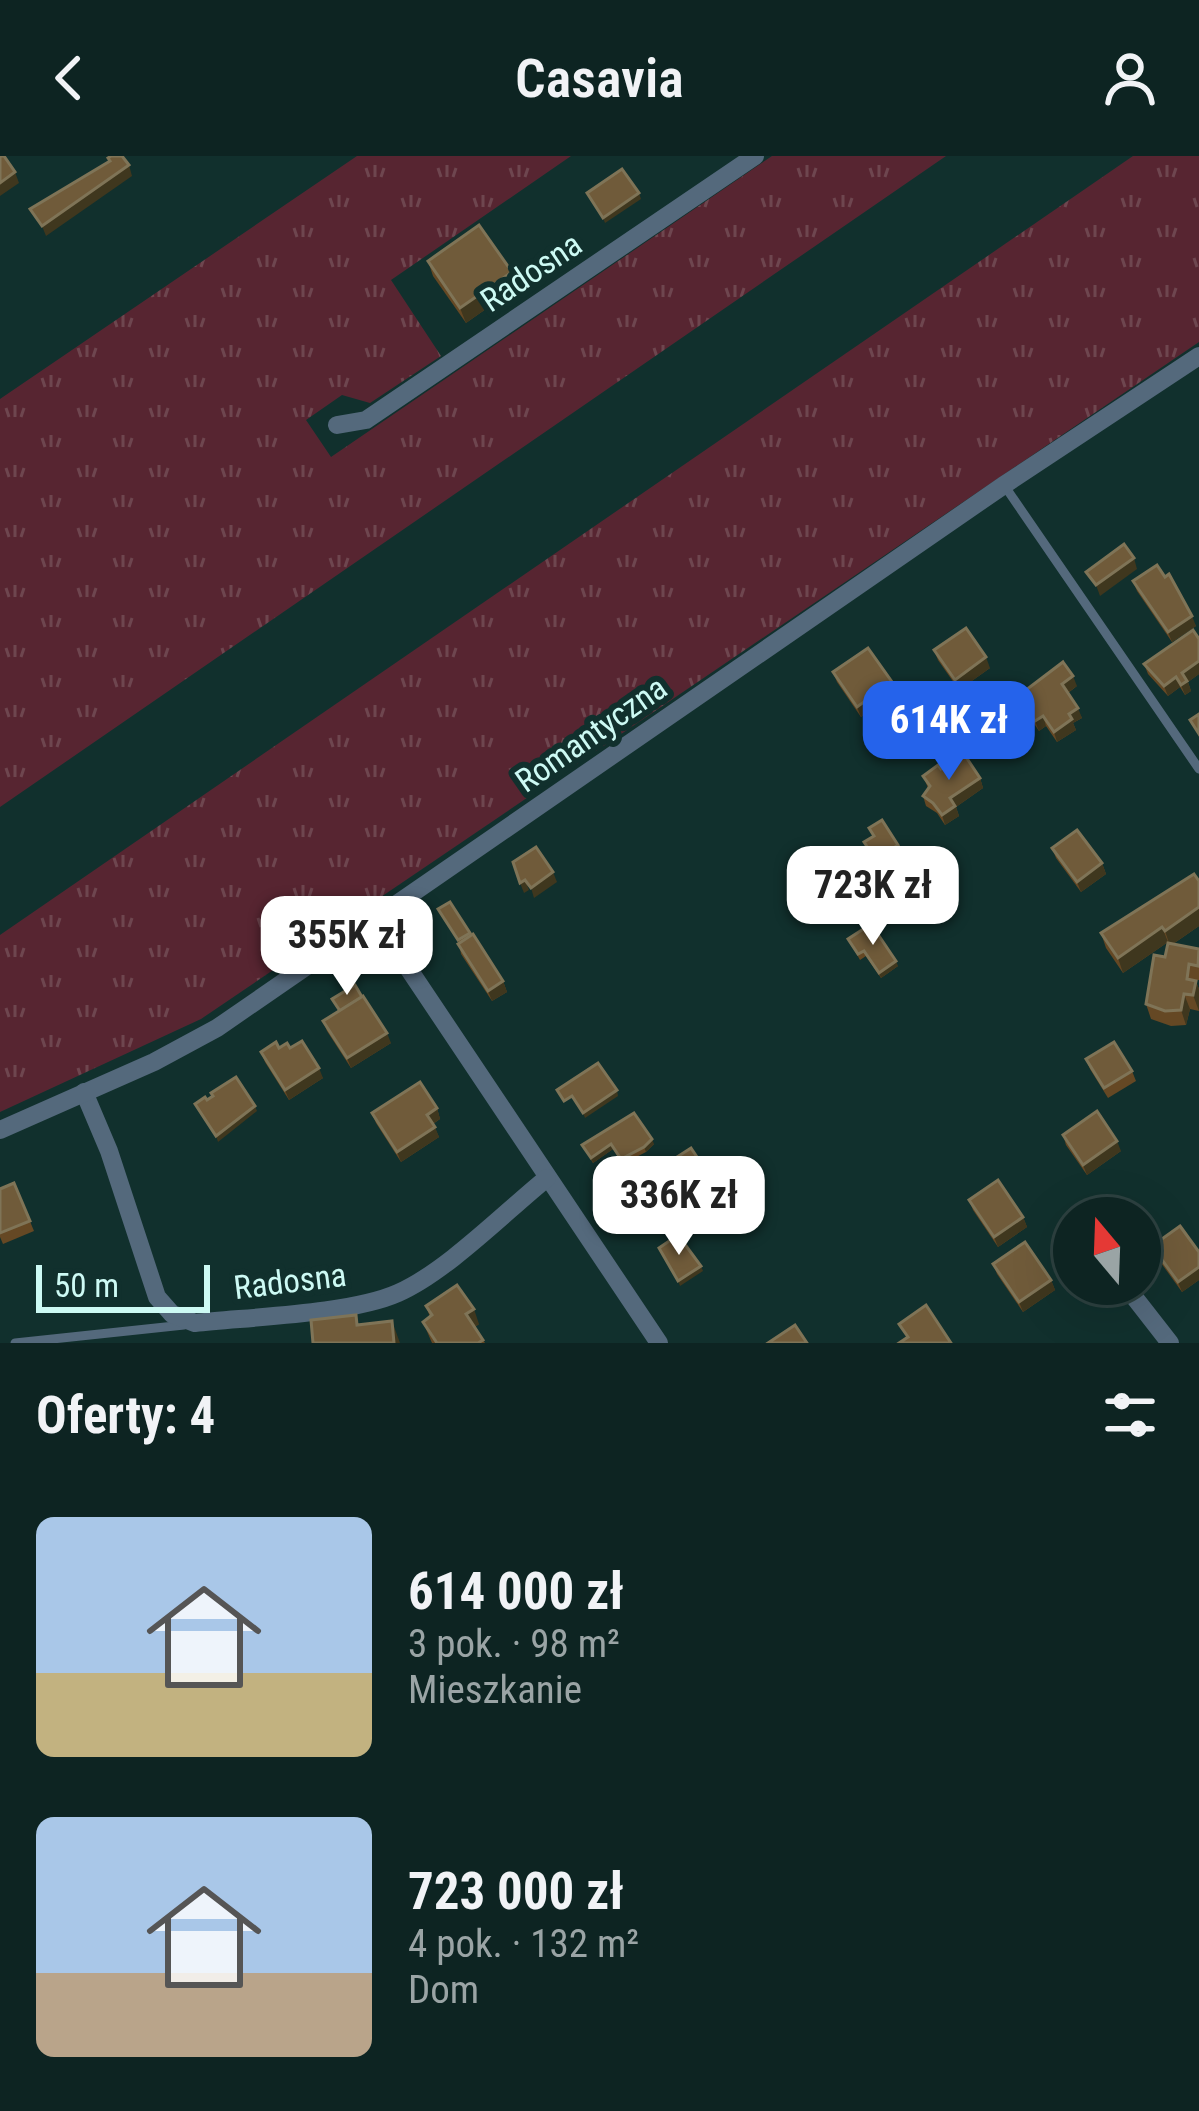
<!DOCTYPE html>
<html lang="pl">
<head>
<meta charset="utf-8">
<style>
  :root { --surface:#0d2422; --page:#1b302f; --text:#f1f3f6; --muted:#9aa4a5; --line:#2d4140; --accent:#2563eb }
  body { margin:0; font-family:"Roboto Condensed",sans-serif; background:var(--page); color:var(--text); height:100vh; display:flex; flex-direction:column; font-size:45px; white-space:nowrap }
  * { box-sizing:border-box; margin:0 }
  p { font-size:39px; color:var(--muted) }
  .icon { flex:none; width:66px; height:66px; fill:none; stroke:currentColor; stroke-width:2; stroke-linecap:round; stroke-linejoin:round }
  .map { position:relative; height:1187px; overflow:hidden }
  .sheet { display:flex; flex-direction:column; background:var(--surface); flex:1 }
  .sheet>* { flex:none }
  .needle { width:78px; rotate:341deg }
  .fabs { position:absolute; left:1053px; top:1041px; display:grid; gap:24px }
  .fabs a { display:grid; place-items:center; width:108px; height:108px; border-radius:50%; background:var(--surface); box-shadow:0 12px 48px #0002,0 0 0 3px var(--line); font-size:60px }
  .scale { position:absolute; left:36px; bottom:30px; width:174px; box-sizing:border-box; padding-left:12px; border:6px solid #cdfaf4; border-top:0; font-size:33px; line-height:42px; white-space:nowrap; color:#cdfaf4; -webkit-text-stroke:9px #11302d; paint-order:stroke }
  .price { position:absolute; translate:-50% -102px; padding:0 27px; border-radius:24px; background:#fff; color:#222; font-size:39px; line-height:78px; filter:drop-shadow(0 3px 6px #0008) }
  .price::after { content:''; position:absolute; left:50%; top:72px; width:36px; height:27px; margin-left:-18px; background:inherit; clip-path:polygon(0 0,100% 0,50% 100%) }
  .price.active { background:var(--accent); color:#fff }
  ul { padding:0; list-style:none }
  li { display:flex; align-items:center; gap:36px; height:300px; padding:0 36px }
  li span { display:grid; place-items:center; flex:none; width:336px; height:240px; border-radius:18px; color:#555 }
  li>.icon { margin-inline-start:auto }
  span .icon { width:144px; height:144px; fill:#fffc; stroke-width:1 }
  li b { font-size:51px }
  h2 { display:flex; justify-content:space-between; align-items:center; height:144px; padding:0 36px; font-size:51px }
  header { display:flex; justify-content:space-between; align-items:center; height:156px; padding:0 36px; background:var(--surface); font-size:54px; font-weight:600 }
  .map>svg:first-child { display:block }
  .grass { fill:url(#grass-tufts) }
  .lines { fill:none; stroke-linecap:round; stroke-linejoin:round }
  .lane { stroke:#54697c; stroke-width:9 }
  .street { stroke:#54697c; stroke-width:18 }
  .wall { fill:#654824 }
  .shaded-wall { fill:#3f371e }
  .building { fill:#705b3a; stroke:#7f7457; stroke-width:3 }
  .labels { text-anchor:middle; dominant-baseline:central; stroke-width:12; stroke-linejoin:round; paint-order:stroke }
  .street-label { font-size:33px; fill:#cdfaf4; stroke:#11302d }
</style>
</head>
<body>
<header><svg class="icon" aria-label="back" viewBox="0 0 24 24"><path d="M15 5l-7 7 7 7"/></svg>Casavia<svg class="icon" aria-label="person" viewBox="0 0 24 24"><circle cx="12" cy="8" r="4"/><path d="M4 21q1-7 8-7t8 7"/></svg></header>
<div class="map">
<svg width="1199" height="1187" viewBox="0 0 1199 1187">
  <defs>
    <pattern id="grass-tufts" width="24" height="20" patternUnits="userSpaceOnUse" patternTransform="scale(3)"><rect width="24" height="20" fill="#572531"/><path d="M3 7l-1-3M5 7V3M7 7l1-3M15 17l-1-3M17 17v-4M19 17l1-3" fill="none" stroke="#6e464f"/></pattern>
  </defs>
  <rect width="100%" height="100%" fill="#11302d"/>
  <!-- grass -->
  <g class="grass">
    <polygon points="357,0 571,0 391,124 441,200 370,247 342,239 306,264 331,301 772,0 946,0 0,651 0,243"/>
    <polygon points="1133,0 1199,0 1199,186 201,863 0,956 0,779"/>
  </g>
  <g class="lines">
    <!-- lane -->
    <g class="lane">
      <polyline points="1004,329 1199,613"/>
      <polyline points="15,1187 184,1169"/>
    </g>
    <!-- street -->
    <g class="street">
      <polyline points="337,269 366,264 755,0"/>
      <polyline points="376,764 659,1187"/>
      <path d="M84 936 109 995 157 1141 172 1158 195 1167C250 1161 351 1158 398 1137 446 1116 505 1056 547 1022"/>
      <polyline points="0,974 154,906 217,872 1004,329 1199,200"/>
      <polyline points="1124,1128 1170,1187"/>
    </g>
  </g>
  <!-- wall -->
  <g class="wall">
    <polygon points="428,105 517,131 466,167 433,120"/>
    <polygon points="1165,421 1196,470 1172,486 1137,435 1133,425"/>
    <polygon points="1199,483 1199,518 1188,526 1191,535 1185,539 1180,531 1168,540 1148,518 1144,508"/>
    <polygon points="934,494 990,512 959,534 938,504"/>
    <polygon points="833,516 892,526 896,536 861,561 837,526"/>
    <polygon points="1077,530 1068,537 1082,562 1073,567 1076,574 1057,586 1046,570 1039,575 1022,550 1018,540"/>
    <polygon points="941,613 980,622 983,632 956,651 959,660 945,669 937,657 926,650 923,640 928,632 923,620"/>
    <polygon points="1052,692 1102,707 1106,718 1081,736 1056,702"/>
    <polygon points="1199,725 1199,770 1173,788 1199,793 1199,824 1195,824 1199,833 1199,855 1190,853 1186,869 1171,870 1151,863 1146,848 1165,801 1168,786 1123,817 1106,792 1101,777"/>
    <polygon points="438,753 470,777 503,825 507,836 492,845 461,798 459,787"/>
    <polygon points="848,783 898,810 881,822 866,800 860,804"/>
    <polygon points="332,843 391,887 351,912 327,875 323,865 339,855"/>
    <polygon points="279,892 290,892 323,922 289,944 265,906 261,896"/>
    <polygon points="1086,903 1132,915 1136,925 1108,942 1090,913"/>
    <polygon points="437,952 440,963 433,968 439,981 401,1006 376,967 372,957"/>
    <polygon points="1063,979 1121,995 1087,1019 1066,989"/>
    <polygon points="654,988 646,996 623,1008 613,993 593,1007 582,989"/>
    <polygon points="14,1027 34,1075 3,1088 0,1081 0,1033"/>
    <polygon points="969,1044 1023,1061 1027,1071 998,1091 973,1054"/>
    <polygon points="1152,1090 1199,1096 1199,1124 1182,1136 1156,1100"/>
    <polygon points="993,1108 1051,1124 1055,1134 1023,1156 997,1118"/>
    <polygon points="426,1150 479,1168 475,1171 485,1187 432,1187 423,1166 430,1161"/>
  </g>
  <!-- shaded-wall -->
  <g class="shaded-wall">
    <polygon points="129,9 132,20 46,80 42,70"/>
    <polygon points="15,16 19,27 0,40 0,27"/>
    <polygon points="639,37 641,43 605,67 603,62"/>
    <polygon points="512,116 517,131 466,167 460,152"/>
    <polygon points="1134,402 1137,413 1100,440 1096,429"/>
    <polygon points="1192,460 1196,470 1172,486 1168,476"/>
    <polygon points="986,501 990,512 959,534 955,524"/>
    <polygon points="1199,505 1199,518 1188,526 1191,535 1185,539 1181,529 1182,517"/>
    <polygon points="1073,520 1077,530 1066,538 1062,528"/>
    <polygon points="1176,521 1180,531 1168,540 1164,530"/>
    <polygon points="892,526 896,536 861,561 857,551"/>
    <polygon points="1078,552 1082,562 1073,567 1076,574 1057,586 1054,576 1069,558"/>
    <polygon points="1043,560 1046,570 1039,575 1035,565"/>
    <polygon points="980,622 983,632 956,651 959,660 945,669 942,659 950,642"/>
    <polygon points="898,689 902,699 879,714 876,704"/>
    <polygon points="1102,707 1106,718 1081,736 1077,726"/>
    <polygon points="553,716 557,726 534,742 531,732"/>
    <polygon points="525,724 529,734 524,737 520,727"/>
    <polygon points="1199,751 1199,770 1170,790 1165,775"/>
    <polygon points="1162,771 1168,786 1123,817 1118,802"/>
    <polygon points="896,805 898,810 881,822 879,817"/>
    <polygon points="503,825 507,836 492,845 488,835"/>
    <polygon points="1196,825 1199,833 1199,855 1193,839"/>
    <polygon points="1184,838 1190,853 1186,869 1181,854"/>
    <polygon points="387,877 391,887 351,912 347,902"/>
    <polygon points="319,912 323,922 289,944 285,934"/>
    <polygon points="617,934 618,940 585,962 583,957"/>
    <polygon points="255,950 257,955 218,986 216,980"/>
    <polygon points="437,952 440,963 431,969 427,959"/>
    <polygon points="435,971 439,981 401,1006 397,996"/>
    <polygon points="652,983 654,988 646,996 644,991"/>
    <polygon points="1117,985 1121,995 1087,1019 1083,1009"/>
    <polygon points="611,988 613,993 593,1007 591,1002"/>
    <polygon points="705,1013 706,1018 693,1027 691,1022"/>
    <polygon points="699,1034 701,1039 670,1058 669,1053"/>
    <polygon points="660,1040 662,1045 636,1063 635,1058"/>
    <polygon points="1023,1061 1027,1071 998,1091 994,1081"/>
    <polygon points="701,1110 703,1115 680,1130 678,1125"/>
    <polygon points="1199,1111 1199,1124 1182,1136 1178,1126"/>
    <polygon points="1051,1124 1055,1134 1023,1156 1019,1146"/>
    <polygon points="474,1153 479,1168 472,1173 466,1158"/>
    <polygon points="392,1165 400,1187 394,1187"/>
  </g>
  <!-- building -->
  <g class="building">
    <polygon points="0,0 4,0 15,16 0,27"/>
    <polygon points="111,0 122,0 129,9 42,70 30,53 110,5 108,2"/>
    <polygon points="622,13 639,37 603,62 587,37"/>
    <polygon points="479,69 512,116 460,152 428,105"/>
    <polygon points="1124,388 1134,402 1096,429 1086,416"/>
    <polygon points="1157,409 1165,421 1169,418 1192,460 1168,476 1133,425"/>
    <polygon points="966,472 986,501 955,524 934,494"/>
    <polygon points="1193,474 1199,483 1199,505 1182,517 1187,525 1181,529 1176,521 1164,530 1144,508"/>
    <polygon points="868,492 892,526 857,551 833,516"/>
    <polygon points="1063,506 1073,520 1062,528 1078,552 1069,558 1072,563 1054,576 1043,560 1035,565 1018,540"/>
    <polygon points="1199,558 1199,578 1190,564"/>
    <polygon points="964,598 980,622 950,642 955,650 942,659 933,647 923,640 930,630 923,620 938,609 941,613"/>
    <polygon points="882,664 898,689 876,704 864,686 874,680 869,672"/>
    <polygon points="1077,674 1102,707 1077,726 1052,692"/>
    <polygon points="536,691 553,716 531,732 525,724 520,727 513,706"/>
    <polygon points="1194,718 1199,725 1199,751 1165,775 1162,771 1118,802 1101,777"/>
    <polygon points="450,746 470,777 458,784 438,753"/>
    <polygon points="871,768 896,805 879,817 864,795 858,798 848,783"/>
    <polygon points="473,778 503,825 488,835 458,788"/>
    <polygon points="1168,787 1199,793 1198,810 1189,808 1187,823 1196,825 1193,839 1184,838 1181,854 1165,855 1146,848 1154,799 1165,801"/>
    <polygon points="355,829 362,841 340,855 332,843"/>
    <polygon points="363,840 387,877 347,902 323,865"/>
    <polygon points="302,885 319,912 285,934 261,896 276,886 279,892 287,887 290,892"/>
    <polygon points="1114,886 1132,915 1104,932 1086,903"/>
    <polygon points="598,907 617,934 583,957 572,940 564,945 557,934"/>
    <polygon points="236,921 255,950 216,980 195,948 205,941 207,944 213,940 211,937"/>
    <polygon points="420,926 437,952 427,959 435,971 397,996 372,957"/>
    <polygon points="1097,955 1117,985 1083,1009 1063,979"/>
    <polygon points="634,957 652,983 644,991 621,1003 611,988 591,1002 582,989"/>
    <polygon points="691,992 705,1013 691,1022 699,1034 669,1053 660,1040 635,1058 621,1037"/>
    <polygon points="998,1024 1023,1061 994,1081 969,1044"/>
    <polygon points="14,1027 30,1065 0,1077 0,1033"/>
    <polygon points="1180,1070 1199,1096 1199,1111 1178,1126 1152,1090"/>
    <polygon points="678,1079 701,1110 678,1125 659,1092"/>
    <polygon points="1025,1086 1051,1124 1019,1146 993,1108"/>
    <polygon points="457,1129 474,1153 466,1158 483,1184 478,1187 437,1187 423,1166 432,1159 426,1150"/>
    <polygon points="926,1149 951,1187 899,1187 908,1181 899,1168"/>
    <polygon points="356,1159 357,1169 392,1165 394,1187 313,1187 311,1164"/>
    <polygon points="795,1169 807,1187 768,1187"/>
  </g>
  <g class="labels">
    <!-- street labels -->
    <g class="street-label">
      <text transform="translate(531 116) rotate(-34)">Radosna</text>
      <text transform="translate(591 578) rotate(-35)">Romantyczna</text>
      <text transform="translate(290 1125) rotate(-7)">Radosna</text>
    </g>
  </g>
</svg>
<div class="fabs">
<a><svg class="needle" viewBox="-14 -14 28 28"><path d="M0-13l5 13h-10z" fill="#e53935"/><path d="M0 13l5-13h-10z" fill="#9aa4a5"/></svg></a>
</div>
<div class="scale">50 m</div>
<b class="price active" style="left:949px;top:627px">614K zł</b>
<b class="price" style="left:873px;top:792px">723K zł</b>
<b class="price" style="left:347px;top:842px">355K zł</b>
<b class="price" style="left:679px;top:1102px">336K zł</b>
</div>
<section class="sheet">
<h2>Oferty: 4<svg class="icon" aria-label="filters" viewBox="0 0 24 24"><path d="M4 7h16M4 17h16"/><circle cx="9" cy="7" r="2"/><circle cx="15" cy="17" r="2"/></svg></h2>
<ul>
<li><span style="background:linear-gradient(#a9c7e8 65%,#c2b280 0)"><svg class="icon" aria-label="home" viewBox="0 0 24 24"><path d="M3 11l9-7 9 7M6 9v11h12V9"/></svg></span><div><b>614 000 zł</b><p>3 pok. · 98 m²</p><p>Mieszkanie</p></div></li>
<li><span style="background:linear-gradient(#a9c7e8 65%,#b9a48a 0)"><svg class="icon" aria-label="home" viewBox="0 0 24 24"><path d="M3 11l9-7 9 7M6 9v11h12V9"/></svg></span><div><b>723 000 zł</b><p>4 pok. · 132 m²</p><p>Dom</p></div></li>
</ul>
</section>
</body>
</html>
